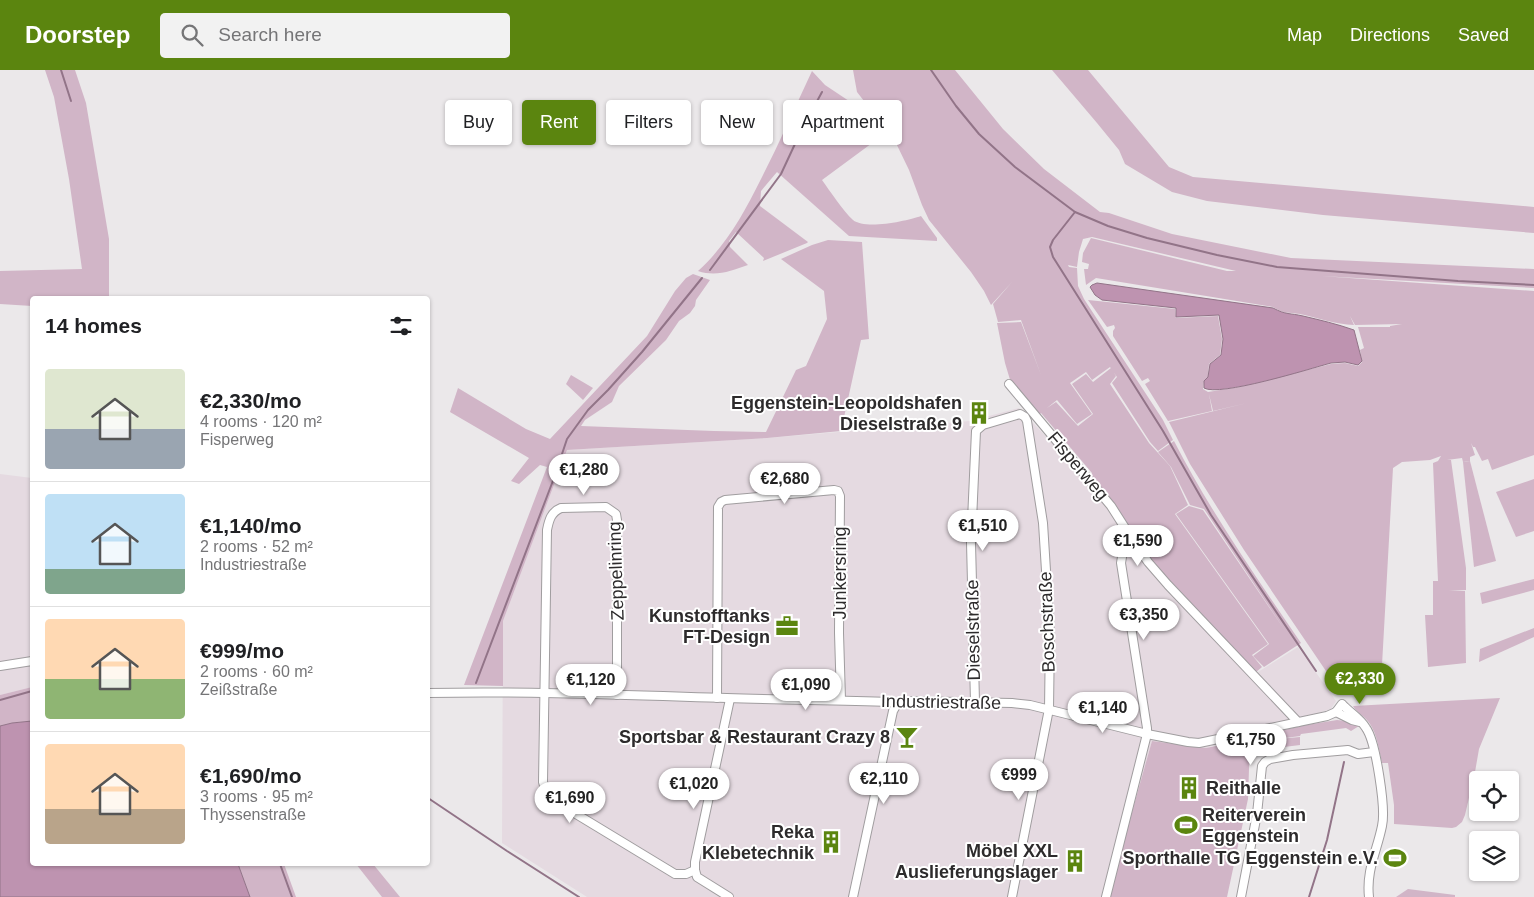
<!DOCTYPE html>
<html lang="en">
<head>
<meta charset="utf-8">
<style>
  :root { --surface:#fff; --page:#f2f2f2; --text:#202124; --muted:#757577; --line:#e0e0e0; --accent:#5b850f }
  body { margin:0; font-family:Helvetica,sans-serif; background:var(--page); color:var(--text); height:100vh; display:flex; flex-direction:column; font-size:19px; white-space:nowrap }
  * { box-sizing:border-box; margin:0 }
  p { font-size:16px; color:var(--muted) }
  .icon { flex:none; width:28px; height:28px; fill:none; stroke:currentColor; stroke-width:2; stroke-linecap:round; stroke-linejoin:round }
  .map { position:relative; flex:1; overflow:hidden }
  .panel { position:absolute; left:30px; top:226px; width:400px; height:570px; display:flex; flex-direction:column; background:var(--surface); border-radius:5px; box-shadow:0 1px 4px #0004 }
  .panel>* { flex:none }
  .hud { position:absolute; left:445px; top:30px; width:475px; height:45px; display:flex; gap:10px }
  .fabs { position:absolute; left:1469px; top:701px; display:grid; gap:10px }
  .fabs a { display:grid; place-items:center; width:50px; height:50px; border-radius:5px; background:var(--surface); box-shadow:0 1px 4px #0004; font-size:25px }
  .price { position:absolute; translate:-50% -42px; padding:0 11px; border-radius:18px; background:#fff; color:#222; font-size:16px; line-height:32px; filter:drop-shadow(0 1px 2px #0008) }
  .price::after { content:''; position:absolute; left:50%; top:30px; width:15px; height:11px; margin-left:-8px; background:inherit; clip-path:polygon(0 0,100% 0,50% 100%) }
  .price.current { background:var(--accent); color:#fff }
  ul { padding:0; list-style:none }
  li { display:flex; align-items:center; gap:15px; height:125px; padding:0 15px }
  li+li { border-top:1px solid var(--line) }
  li span { display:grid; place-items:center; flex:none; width:140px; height:100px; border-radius:5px; color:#555 }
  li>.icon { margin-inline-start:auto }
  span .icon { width:60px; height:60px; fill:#fffc; stroke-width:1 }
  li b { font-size:21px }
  h2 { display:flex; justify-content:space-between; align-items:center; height:60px; padding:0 15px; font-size:21px }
  .pill { padding:0 18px; border-radius:5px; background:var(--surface); box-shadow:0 1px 4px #0004; font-size:18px; line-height:45px }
  .pill.current { background:var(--accent); color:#fff }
  header { display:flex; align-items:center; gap:30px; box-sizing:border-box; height:70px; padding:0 25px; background:var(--accent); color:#fff }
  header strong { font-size:24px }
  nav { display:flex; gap:28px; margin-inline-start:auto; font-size:18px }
  .search { width:350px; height:45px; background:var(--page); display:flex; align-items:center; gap:12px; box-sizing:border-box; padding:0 18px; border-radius:5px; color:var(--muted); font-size:19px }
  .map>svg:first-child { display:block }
  .built { fill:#e5dae1 }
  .green { fill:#d1b5c7 }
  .water { fill:#be93b0; stroke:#927488 }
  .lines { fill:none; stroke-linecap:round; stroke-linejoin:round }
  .stream { stroke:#927488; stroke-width:2 }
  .street-casing { stroke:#a09d9f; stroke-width:10 }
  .street { stroke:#fff; stroke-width:8 }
  .labels { text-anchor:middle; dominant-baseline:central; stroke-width:4; stroke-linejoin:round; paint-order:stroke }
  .poi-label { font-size:18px; font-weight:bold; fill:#2d2b2c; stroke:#fff; text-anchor:end }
  .street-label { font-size:18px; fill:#2d2b2c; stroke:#fff }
</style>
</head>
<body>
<header>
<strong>Doorstep</strong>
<div class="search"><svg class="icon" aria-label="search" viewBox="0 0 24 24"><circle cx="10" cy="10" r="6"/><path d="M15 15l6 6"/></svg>Search here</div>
<nav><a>Map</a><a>Directions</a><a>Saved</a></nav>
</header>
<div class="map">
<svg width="1534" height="827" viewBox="0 0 1534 827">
  <rect width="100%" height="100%" fill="#ebe8ea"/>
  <!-- built -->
  <g class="built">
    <polygon points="1019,338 1069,391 1110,440 1135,482 1170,524 1250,607 1298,577 1336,631 1331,639 1206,678 1152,671 1121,781 1110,827 587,827 502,773 503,551 567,380 767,368 970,351"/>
    <polygon points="0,404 32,408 32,617 0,625"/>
  </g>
  <!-- green -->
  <g class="green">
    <polygon points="45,0 75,0 86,33 109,169 109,229 32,229 32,236 0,234 0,201 82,199 69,109 54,27"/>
    <path d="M853 0H955L1003 59 1044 99 1100 142 1109 143 1172 164 1291 188 1534 199V218L1321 206 1534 221V345L1477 358 1534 345V385L1492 400 1488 389 1482 391 1475 377H1473L1471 373 1475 385 1470 387V391L1463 392 1462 388 1447 390H1451L1466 498V520L1449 521H1465L1466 593 1428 597 1425 545H1433V511H1438L1433 393 1438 391 1441 386 1445 388 1441 386 1430 390 1402 392 1393 398 1382 595 1380 600 1328 604 1244 480 1190 394 1169 352 1247 333 1213 341 1209 324 1212 341 1168 351 1145 314 1150 311 1148 308 1142 311 1113 266V261L1115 258 1114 255 1107 257 1088 230 1175 239 1176 248 1218 246 1222 269 1220 285 1209 294 1208 307 1204 311 1203 319 1208 322 1239 317 1331 294 1345 293 1358 296 1362 292 1360 280 1364 278 1358 257H1390V256L1402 254 1355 255 1350 246 1354 255C1335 254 1318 248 1300 244 1288 242 1284 244 1273 237L1096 208 1086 215 1084 199H1088L1089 194 1082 192 1083 183 1091 168 1227 201H1236L1092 167 1083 169 1079 182 1077 197 1068 195 1069 197 1077 198 1078 216 1084 229 1163 350 1173 370 1158 381 1150 372 1112 313 1117 307 1110 297 1092 310 1086 302 1070 313 1092 344 1077 354 1057 330 1047 338 1056 332 1078 356 1093 344 1072 314 1086 304 1093 312 1111 298 1116 306 1110 314 1149 373 1170 396 1188 435 1175 444 1268 574 1252 585 1262 597 1255 603 1170 513 1145 482 1108 425 1091 406 1092 403 1041 343 1039 345 1011 313 1005 293 997 253 1021 252 1041 305 1021 250 998 252 993 234 1012 212 991 235 984 221 971 202 929 150 922 135 909 100 895 71 857 22Z"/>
    <polygon points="1052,0 1088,0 1169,97 1193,107 1534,137 1534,163 1323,145 1207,131 1172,122 1125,94 1119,80 1097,53"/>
    <path d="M812 1 825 15 858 37 872 49 883 65 822 110C830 121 843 141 853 150 865 160 907 151 921 146L937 168V171L849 166 777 102 761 121 760 136 808 172 807 173 763 191 764 188 736 162 729 171 730 177 748 195C731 201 716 207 698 201 726 176 744 143 761 109 779 74 795 37 812 1Z"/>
    <polygon points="828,170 862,172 869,269 861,270 841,361 767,368 567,380 503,551 503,616 464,615 547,397 540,395 519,414 511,411 529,388 450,342 458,318 526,359 550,369 647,266 675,221 686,208 693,204 710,210 696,230 695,236 690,243 679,251 666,270 619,316 612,332 585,350 581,356 714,361 766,362 796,300 806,296 827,249 824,221 781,189 812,175"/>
    <polygon points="571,305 593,318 583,330 566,314"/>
    <path d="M1174 371C1210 441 1256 507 1301 573L1264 597 1253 586 1269 574 1176 444 1189 436 1203 440 1286 562 1204 439 1190 435 1171 397 1158 382Z"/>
    <polygon points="1470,391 1496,491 1474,497 1463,392"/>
    <polygon points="1534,409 1534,461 1516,467 1496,422"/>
    <polygon points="1534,509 1534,520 1482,534 1480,523"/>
    <polygon points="1534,558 1534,567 1479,592 1480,579"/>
    <polygon points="32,617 32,651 12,653 0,656 0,625"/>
    <path d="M1500 628 1479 679 1475 702 1465 745 1462 752 1456 757 1452 758 1394 754V735L1388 693H1382C1379 680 1377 664 1370 654 1366 647 1357 643 1353 636Z"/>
    <polygon points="1337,650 1346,651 1359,656 1351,661 1346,658 1301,664 1300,666 1278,669 1300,667 1300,675 1268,679 1267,670 1261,671 1258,666 1306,655"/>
    <polygon points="1250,669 1248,729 1227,827 1110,827 1121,781 1152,671 1206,678"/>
    <polygon points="238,794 284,794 296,827 250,827"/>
    <polygon points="356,794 373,794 400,827 382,827"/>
    <polygon points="1408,819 1455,825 1455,827 1396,827"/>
  </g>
  <!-- water -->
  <g class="water">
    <path d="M1097 213 1273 238C1286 245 1290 243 1303 246 1320 250 1337 254 1354 260L1362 291 1358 295 1345 292 1331 293C1309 299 1219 327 1204 318V311L1208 307 1210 294 1221 285 1223 269 1219 245 1176 247V238L1102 230 1095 225 1090 217 1092 215Z"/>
    <polygon points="32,651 32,794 238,794 250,827 0,827 0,656 12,653"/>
  </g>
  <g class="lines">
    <!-- stream -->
    <g class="stream">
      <polyline points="61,0 71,31"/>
      <polyline points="931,0 956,36 979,64 1015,97 1075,142 1108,156 1147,168 1217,185 1277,197 1458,211 1534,215"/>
      <polyline points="1075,142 1053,170 1050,177 1053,187 1163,361 1211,445 1316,601"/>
      <polyline points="710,200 781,104 801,61 822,22"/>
      <polyline points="476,613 554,408 567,369 588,340 608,320 642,282 702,208"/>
      <polyline points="0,630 32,621"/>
      <polyline points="428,728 507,781 579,827"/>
      <polyline points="280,794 292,827"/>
      <polyline points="1309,827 1327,770 1344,692"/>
    </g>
    <defs>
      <g id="street">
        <polyline points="1009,314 1111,436 1134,472 1148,492 1168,515 1298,652"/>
        <polyline points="0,596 32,591"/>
        <path d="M428 623C527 621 627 625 727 628 782 630 836 630 890 632L897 634 907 631 1012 633 1030 635 1147 664 1188 672 1199 673 1327 646 1336 642 1342 634C1349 642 1360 648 1366 658 1376 672 1386 739 1382 756 1377 781 1366 800 1369 827"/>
        <path d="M617 625V450L616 444 606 437 561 438C551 442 549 450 547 460L543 712C545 720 547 725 553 730L675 804H686L695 800"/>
        <polyline points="717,628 718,437 721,432 725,430 834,420 838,421 840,426 839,563 841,630"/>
        <polyline points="975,632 971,473 976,361 983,355 1020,344 1025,347 1027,351 1043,453 1050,564 1049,639 1012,827"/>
        <polyline points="1336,642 1352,650 1360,652"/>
        <polyline points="729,827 697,807 695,800 695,792 730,629"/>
        <polyline points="853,827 893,641 897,634"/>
        <polyline points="1106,827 1147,664 1147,658 1121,493 1123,481 1134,472"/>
        <polyline points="1241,827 1257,744 1262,696 1265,692 1270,689 1293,685 1348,680 1358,684 1374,682"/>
      </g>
    </defs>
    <!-- street casing -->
    <use href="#street" class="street-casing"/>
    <!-- street -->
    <use href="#street" class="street"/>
  </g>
  <!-- icons -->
  <defs>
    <symbol id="building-bare" viewBox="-9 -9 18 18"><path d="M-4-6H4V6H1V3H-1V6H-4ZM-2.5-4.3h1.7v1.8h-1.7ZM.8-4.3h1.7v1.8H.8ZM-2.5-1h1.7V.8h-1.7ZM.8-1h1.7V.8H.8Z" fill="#5b850f" stroke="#fff" stroke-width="2.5" paint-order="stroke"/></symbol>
    <symbol id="office-bare" viewBox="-9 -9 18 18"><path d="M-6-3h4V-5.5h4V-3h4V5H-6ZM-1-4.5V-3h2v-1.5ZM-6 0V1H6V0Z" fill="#5b850f" stroke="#fff" stroke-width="2.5" paint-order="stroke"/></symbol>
    <symbol id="bar-bare" viewBox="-9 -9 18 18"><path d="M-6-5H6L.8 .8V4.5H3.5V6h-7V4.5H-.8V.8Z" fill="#5b850f" stroke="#fff" stroke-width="2.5" paint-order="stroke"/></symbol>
    <symbol id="stadium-bare" viewBox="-9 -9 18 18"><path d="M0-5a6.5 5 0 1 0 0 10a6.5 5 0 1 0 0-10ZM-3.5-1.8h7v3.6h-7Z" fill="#5b850f" stroke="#fff" stroke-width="2.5" paint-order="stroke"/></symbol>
  </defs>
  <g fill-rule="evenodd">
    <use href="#building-bare" x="963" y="327" width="32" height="32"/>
    <use href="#office-bare" x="771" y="540" width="32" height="32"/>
    <use href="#bar-bare" x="891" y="651" width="32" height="32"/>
    <use href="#building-bare" x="1173" y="702" width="32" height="32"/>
    <use href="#stadium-bare" x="1170" y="739" width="32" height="32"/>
    <use href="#building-bare" x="815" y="756" width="32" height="32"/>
    <use href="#stadium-bare" x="1379" y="772" width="32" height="32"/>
    <use href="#building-bare" x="1059" y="775" width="32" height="32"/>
  </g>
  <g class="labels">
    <!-- poi labels -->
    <g class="poi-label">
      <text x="962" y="333">Eggenstein-Leopoldshafen<tspan x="962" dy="21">Dieselstraße 9</tspan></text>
      <text x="770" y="546">Kunstofftanks<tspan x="770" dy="21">FT-Design</tspan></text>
      <text x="890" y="667">Sportsbar &amp; Restaurant Crazy 8</text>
      <text x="1206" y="718" text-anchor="start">Reithalle</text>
      <text x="1202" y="745" text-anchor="start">Reiterverein<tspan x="1202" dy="21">Eggenstein</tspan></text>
      <text x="814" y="762">Reka<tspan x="814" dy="21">Klebetechnik</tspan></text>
      <text x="1058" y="781">Möbel XXL<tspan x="1058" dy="21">Auslieferungslager</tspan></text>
      <text x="1378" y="788">Sporthalle TG Eggenstein e.V.</text>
    </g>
    <!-- street labels -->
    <g class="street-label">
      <text transform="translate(1078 396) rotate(50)">Fisperweg</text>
      <text transform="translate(616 501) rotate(-92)">Zeppelinring</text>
      <text transform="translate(840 503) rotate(-90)">Junkersring</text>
      <text transform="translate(1047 552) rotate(-92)">Boschstraße</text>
      <text transform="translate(973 560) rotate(-91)">Dieselstraße</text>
      <text transform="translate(941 632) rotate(1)">Industriestraße</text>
    </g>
  </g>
</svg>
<div class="fabs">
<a><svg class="icon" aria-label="locate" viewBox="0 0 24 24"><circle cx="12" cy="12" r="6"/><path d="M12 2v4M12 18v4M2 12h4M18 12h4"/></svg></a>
<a><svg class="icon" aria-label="layers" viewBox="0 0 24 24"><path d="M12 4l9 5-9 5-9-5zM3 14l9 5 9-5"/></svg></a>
</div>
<b class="price" style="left:584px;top:426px">€1,280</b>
<b class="price" style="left:785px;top:435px">€2,680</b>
<b class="price" style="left:983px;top:482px">€1,510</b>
<b class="price" style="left:1138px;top:497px">€1,590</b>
<b class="price" style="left:1144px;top:571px">€3,350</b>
<b class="price current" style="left:1360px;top:635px">€2,330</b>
<b class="price" style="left:591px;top:636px">€1,120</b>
<b class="price" style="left:806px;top:641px">€1,090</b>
<b class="price" style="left:1103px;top:664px">€1,140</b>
<b class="price" style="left:1251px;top:696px">€1,750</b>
<b class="price" style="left:1019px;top:731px">€999</b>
<b class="price" style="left:884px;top:735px">€2,110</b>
<b class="price" style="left:694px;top:740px">€1,020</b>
<b class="price" style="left:570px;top:754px">€1,690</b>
<div class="hud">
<a class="pill">Buy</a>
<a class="pill current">Rent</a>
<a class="pill">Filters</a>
<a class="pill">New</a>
<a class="pill">Apartment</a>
</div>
<section class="panel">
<h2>14 homes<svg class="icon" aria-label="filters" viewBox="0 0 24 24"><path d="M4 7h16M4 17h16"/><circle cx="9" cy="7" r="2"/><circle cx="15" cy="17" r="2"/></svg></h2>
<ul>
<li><span style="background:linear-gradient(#dfe7d0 60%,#9aa5b1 0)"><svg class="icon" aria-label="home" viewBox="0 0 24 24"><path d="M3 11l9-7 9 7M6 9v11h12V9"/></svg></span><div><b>€2,330/mo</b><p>4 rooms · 120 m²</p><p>Fisperweg</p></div></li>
<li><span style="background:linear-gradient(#bfe0f5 75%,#7fa58c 0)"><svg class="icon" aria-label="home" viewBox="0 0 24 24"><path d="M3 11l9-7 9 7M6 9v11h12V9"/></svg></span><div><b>€1,140/mo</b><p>2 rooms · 52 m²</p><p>Industriestraße</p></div></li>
<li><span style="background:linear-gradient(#ffd9b3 60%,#8fb573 0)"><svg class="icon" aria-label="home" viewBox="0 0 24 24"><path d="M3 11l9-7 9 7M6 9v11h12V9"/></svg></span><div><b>€999/mo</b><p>2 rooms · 60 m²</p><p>Zeißstraße</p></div></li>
<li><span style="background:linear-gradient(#ffd9b3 65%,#b9a48a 0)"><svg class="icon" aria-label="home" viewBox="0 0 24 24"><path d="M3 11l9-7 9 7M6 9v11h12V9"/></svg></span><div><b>€1,690/mo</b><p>3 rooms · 95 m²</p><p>Thyssenstraße</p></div></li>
</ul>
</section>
</div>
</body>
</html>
